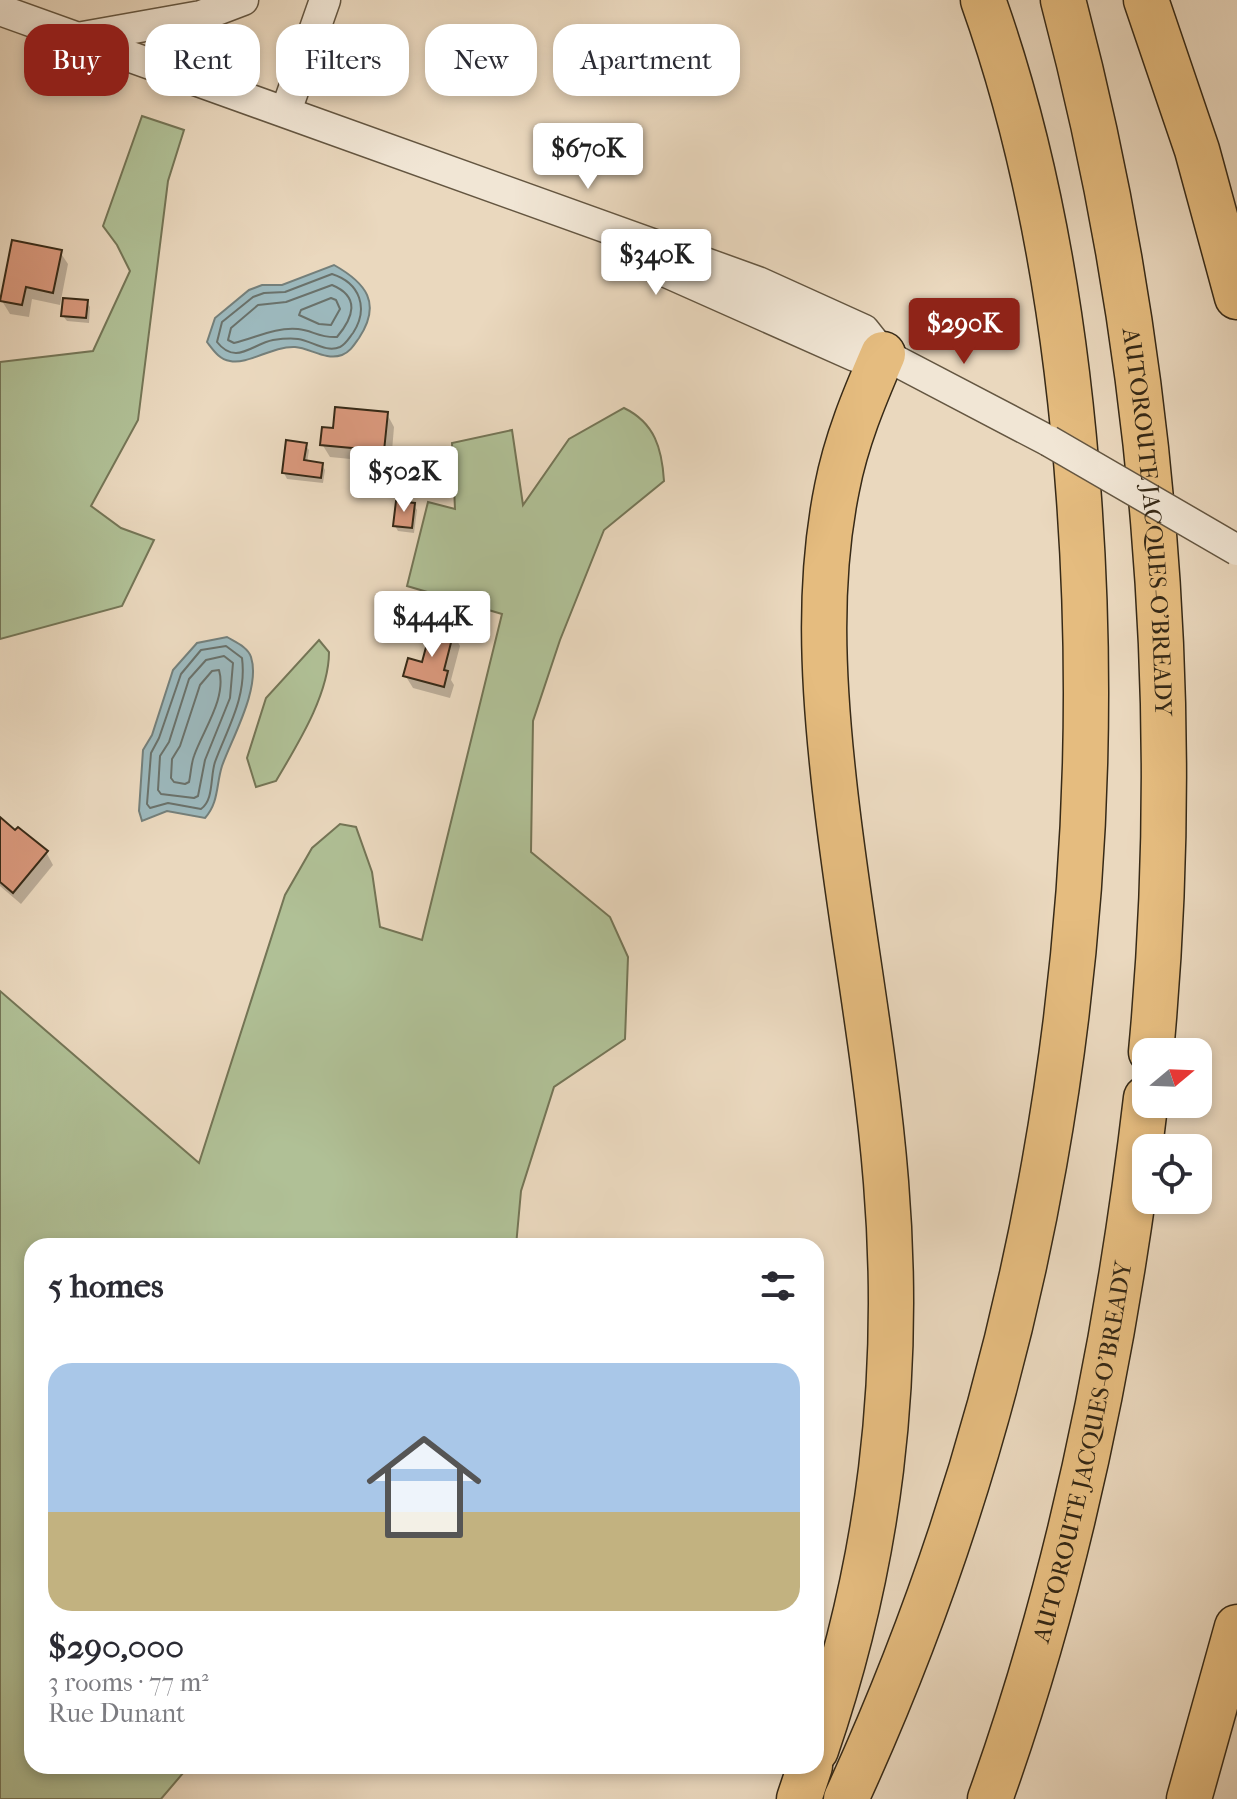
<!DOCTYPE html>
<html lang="en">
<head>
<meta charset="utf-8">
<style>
  :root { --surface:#fff; --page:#f7f7f7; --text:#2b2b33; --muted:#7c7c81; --accent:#8f2418 }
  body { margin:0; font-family:"IM FELL French Canon",serif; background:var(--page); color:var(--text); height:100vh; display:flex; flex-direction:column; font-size:30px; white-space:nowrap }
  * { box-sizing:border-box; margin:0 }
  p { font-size:26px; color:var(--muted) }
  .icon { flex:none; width:44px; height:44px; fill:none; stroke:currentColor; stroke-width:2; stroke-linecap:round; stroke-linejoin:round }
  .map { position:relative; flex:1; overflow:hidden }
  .panel { position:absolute; left:24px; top:1238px; width:800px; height:536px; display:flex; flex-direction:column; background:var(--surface); border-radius:24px; box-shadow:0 4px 12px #0003 }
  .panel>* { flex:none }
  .banner { position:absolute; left:24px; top:24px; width:800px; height:72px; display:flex; gap:16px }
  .needle { width:52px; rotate:71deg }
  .controls { position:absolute; left:1132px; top:1038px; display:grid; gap:16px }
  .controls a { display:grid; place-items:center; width:80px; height:80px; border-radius:16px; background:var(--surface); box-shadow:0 4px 12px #0003; font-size:40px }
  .price { position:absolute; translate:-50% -68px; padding:0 18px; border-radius:8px; background:#fff; color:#222; font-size:26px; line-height:52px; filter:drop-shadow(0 2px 4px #0008) }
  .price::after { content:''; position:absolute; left:50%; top:48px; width:24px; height:18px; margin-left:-12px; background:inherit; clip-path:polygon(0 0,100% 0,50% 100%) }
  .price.active { background:var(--accent); color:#fff }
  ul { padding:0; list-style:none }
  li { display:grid; align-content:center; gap:16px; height:424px; padding:0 24px }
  li span { display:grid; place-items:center; height:248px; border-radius:24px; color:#555 }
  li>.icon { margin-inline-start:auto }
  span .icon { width:144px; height:144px; fill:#fffc; stroke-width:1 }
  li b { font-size:34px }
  h2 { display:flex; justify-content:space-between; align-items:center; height:96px; padding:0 24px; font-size:34px }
  .chip { padding:0 28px; border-radius:24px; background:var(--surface); box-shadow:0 4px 12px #0003; font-size:28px; line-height:72px }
  .chip.active { background:var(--accent); color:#fff }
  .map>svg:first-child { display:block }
  .green { fill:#b0c096; stroke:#747556; stroke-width:2 }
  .water { fill:#9cb8bc; stroke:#747f7a; stroke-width:2 }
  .shadow { fill:#0003 }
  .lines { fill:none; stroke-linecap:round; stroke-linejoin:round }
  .shore { stroke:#6a716a; stroke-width:2 }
  .building { fill:#d9987c; stroke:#372a17; stroke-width:2 }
  .minor-casing { stroke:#645641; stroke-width:33 }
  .highway-casing { stroke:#372a17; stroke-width:47 }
  .minor { stroke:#f1e6d5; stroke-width:30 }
  .highway { stroke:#e5bc7f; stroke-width:44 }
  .minor-bridge-casing { stroke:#645641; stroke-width:33; stroke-linecap:butt }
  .minor-bridge { stroke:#f1e6d5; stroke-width:30 }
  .labels { text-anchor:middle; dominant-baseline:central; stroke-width:6; stroke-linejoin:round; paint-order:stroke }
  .street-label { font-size:24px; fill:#372a17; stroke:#f1e6d5 }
</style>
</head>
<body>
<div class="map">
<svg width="1237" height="1799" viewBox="0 0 1237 1799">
  <rect width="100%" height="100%" fill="#ead8be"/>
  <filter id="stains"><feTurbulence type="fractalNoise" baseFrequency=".0025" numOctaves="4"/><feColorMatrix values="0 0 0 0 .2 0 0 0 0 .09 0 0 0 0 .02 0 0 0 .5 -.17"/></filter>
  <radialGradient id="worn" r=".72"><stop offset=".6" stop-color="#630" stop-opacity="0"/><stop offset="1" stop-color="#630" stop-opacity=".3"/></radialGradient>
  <!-- green -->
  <g class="green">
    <polygon points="142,116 184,130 168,181 138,420 91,506 121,528 154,540 122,606 0,639 0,362 93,351 130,271 117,245 103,226"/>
    <path d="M624 408C655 423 662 449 664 481L604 530 560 640 533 721 531 852 610 917 628 957 625 1039 554 1087 521 1191 516 1246H32V1766H189L161 1799H0V991L199 1163 285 895 312 848 340 824 356 827 372 872 380 927 422 940 502 614 407 586 428 502 455 509 452 443 512 430 523 505 569 439Z"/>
    <path d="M319 640 329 652C329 695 297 745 276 781L256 787 247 758 266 698Z"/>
  </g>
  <!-- water -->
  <g class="water">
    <path d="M334 265C366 283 382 303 359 338 354 345 350 352 342 355 326 361 310 348 295 347 272 346 248 365 230 361 219 359 214 351 207 342L215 318 249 290 262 285H282Z"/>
    <path d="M227 637C235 642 248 647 251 657 261 688 232 738 222 766 216 785 219 802 205 818L167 811 142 821 139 811 143 750 152 735 173 670 197 643Z"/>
  </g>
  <!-- shadow -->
  <g class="shadow">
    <polygon points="60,252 68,264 60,305 32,299 29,317 10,314 2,301"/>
    <polygon points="87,302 90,307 89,323 67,321 63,316"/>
    <polygon points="387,414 394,427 391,463 330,457 322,444 334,430"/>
    <polygon points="305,445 309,450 307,463 322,465 325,470 323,483 287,479 284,473"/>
    <polygon points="414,505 417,510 414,533 398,531 395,526"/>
    <polygon points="453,633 460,646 451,680 454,685 450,698 413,688 405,675 424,664"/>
    <polygon points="0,820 46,852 53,865 21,904 0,886"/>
  </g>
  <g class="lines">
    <!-- shore -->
    <g class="shore">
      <path d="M332 274C360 283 369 308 353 333 349 338 346 344 340 347 326 353 312 341 298 339 291 338 280 339 273 340 252 344 236 366 217 342L222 322 253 297 264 293 285 292Z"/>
      <path d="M332 285C361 297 353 318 337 337 319 338 312 330 298 329 274 327 256 338 234 343L228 340 231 328 258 305 286 302Z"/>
      <polygon points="331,298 336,300 340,309 331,325 319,324 299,315 301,310"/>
      <path d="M226 646 242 658C247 697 228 727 215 762 210 777 214 800 201 809L168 803 150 808 147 804 151 753 159 738 181 674 201 650Z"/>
      <polygon points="224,656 233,663 230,698 205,760 198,796 194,798 161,794 158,790 160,756 169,742 189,679 206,660"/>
      <path d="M219 670C227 698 203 730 194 756 191 764 191 773 189 782L185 784 174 782 171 778 172 759 180 746 200 685 212 671Z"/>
    </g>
  </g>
  <!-- building -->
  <g class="building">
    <polygon points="12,240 62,250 53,293 26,287 22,305 0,301"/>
    <polygon points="63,298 88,300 86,318 61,316"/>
    <polygon points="335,407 388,412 384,451 320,445 322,427 333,428"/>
    <polygon points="286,440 307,443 304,460 323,463 321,478 282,473"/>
    <polygon points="396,501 415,503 412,528 393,526"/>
    <polygon points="432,625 454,631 444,670 448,671 444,687 403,676 408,658 422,662"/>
    <polygon points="0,817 15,830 18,827 48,851 13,893 0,882"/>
  </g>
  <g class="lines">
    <defs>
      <g id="minor">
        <polyline points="0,10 758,282 864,330 883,354 1049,441"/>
        <polyline points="83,37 201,16 243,0"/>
        <polyline points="286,111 325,0"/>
        <polyline points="619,251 855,356 883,354"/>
      </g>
      <g id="highway">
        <path id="s1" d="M1063 0C1153 340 1184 702 1151 1052"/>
        <polyline points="1146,0 1197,150 1237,297"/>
        <path d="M816 1750C880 1563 902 1378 886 1182 875 1044 847 909 833 772 823 679 818 581 837 488 846 441 864 398 883 354"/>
        <polyline points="799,1799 810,1766"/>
        <path d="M846 1799C1032 1395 1111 942 1079 499 1067 330 1040 160 983 0"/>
        <path id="s2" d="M990 1799C1071 1573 1118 1337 1146 1098"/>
        <polyline points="1189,1799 1237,1627"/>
      </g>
    </defs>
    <!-- minor casing -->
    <use href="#minor" class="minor-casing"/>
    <!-- highway casing -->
    <use href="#highway" class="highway-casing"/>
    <!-- minor -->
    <use href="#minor" class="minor"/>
    <!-- highway -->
    <use href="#highway" class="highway"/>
    <defs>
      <polyline id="minor-bridge" points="1049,441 1237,550"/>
    </defs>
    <!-- minor-bridge casing -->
    <use href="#minor-bridge" class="minor-bridge-casing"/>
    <!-- minor-bridge -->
    <use href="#minor-bridge" class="minor-bridge"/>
  </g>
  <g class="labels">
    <!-- street labels -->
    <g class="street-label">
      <text stroke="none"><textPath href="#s1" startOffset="530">AUTOROUTE JACQUES-O'BREADY</textPath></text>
      <text stroke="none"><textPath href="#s2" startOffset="360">AUTOROUTE JACQUES-O'BREADY</textPath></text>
    </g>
  </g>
  <rect width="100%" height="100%" filter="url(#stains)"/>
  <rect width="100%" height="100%" fill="url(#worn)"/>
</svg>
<div class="controls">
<a><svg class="needle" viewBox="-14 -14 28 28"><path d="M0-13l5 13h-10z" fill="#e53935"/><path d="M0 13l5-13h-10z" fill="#7c7c81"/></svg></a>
<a><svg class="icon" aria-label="locate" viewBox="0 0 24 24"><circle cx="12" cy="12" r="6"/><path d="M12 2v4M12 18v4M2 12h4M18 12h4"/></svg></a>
</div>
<b class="price" style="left:588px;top:191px">$670K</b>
<b class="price" style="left:656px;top:297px">$340K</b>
<b class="price active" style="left:964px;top:366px">$290K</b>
<b class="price" style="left:404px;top:514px">$502K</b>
<b class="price" style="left:432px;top:659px">$444K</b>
<div class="banner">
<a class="chip active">Buy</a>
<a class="chip">Rent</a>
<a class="chip">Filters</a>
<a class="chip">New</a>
<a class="chip">Apartment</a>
</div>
<section class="panel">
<h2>5 homes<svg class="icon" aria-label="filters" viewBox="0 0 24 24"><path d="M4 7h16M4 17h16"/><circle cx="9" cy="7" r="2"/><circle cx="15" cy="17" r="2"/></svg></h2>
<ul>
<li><span style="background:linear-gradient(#a9c7e8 60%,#c2b280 0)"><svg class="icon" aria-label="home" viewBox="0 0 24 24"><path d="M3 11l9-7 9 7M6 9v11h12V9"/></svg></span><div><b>$290,000</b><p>3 rooms · 77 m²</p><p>Rue Dunant</p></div></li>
</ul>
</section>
</div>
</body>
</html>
